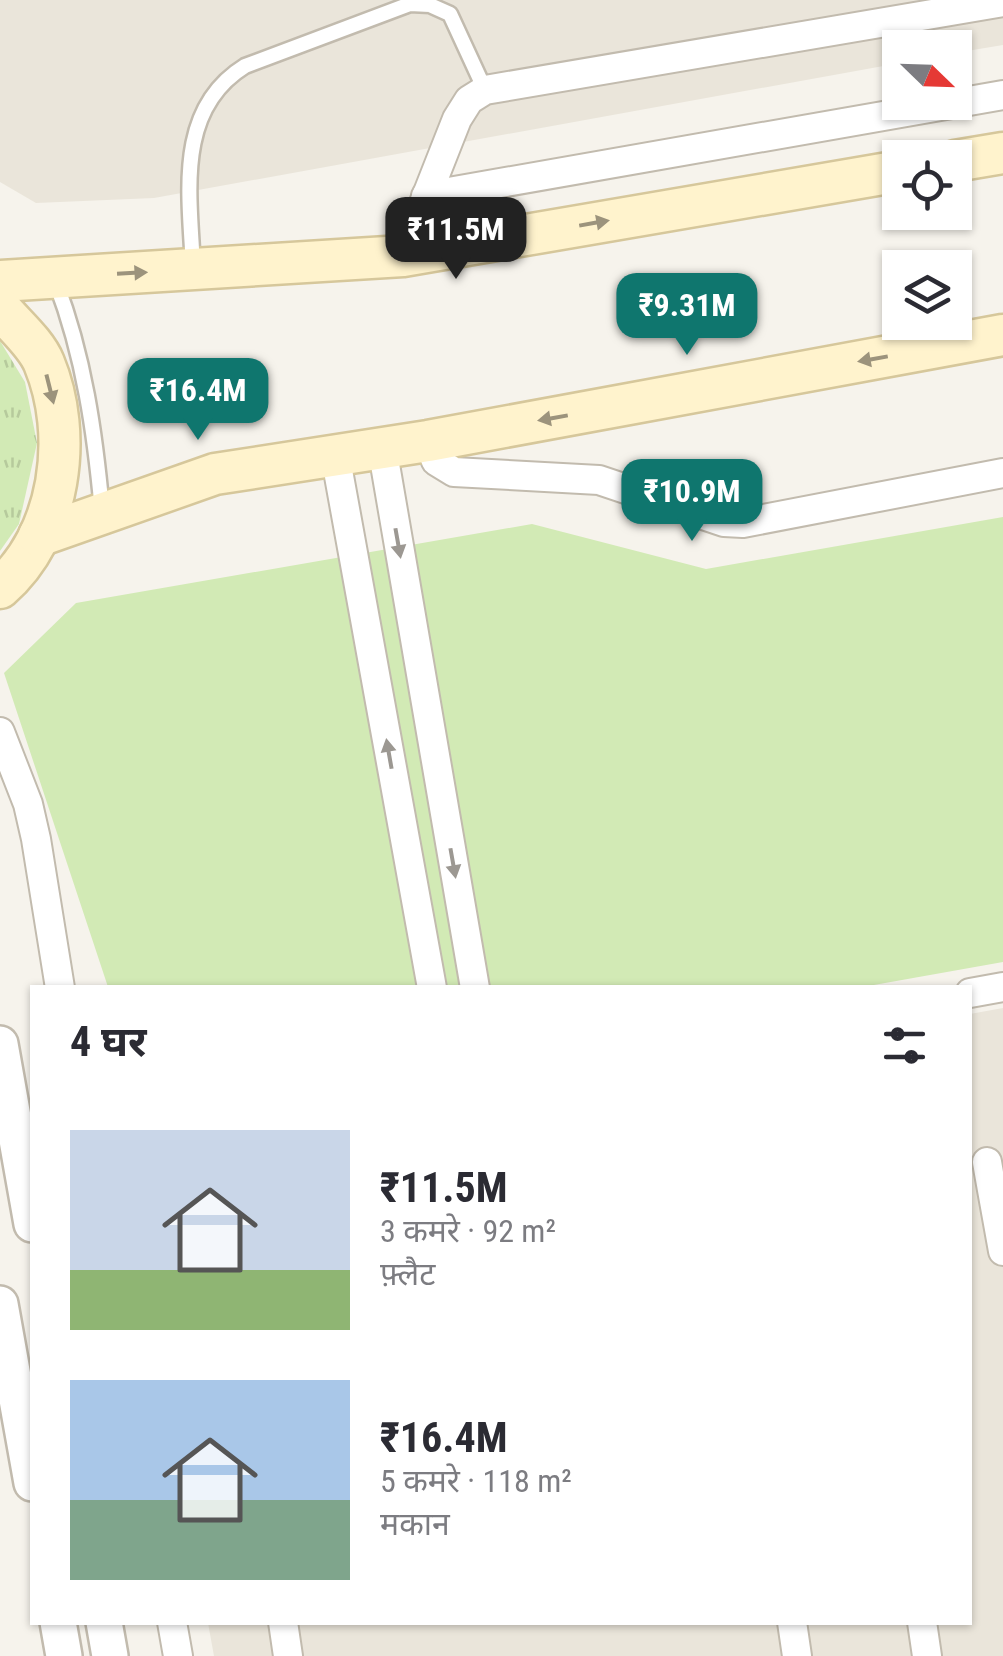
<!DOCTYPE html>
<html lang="hi">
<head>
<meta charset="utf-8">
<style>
  :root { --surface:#fff; --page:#f2f2f3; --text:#2b2b33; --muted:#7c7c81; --accent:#0f766e }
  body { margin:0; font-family:"Roboto Condensed","Noto Sans Devanagari",sans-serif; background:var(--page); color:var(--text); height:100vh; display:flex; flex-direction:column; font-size:38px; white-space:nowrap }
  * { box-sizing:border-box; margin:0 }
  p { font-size:32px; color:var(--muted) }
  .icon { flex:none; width:55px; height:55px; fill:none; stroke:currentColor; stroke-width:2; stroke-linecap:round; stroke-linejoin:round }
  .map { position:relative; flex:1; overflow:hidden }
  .sheet { position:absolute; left:30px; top:985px; width:942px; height:640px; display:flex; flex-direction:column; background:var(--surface); border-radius:0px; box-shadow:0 2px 8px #0004 }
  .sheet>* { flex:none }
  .needle { width:65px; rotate:113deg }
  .buttons { position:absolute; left:882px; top:30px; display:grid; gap:20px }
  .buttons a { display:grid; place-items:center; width:90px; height:90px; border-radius:0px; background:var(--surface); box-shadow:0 2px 8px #0004; font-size:50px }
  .price { position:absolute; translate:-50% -85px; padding:0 22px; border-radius:20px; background:var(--accent); color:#fff; font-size:32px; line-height:65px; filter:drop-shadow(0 2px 5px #0008) }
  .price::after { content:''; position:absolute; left:50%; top:60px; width:30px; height:22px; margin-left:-15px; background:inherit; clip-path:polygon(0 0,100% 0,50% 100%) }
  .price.selected { background:#222; color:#fff }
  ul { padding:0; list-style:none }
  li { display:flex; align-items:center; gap:30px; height:250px; padding:0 40px }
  li span { display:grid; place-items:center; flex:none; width:280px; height:200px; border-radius:0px; color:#555 }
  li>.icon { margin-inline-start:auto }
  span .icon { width:120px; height:120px; fill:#fffc; stroke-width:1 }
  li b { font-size:42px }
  h2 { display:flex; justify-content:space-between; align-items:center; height:120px; padding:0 40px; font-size:42px }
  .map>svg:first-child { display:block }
  .residential { fill:#eae5da }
  .green { fill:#d2eab5 }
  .park { fill:url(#park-tufts) }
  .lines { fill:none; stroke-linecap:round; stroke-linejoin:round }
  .service-casing { stroke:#c2bbae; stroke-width:19 }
  .minor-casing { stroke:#c2bbae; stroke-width:32 }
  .tertiary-casing { stroke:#c2bbae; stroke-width:40 }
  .secondary-casing { stroke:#d6c79b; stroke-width:45 }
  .service { stroke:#fff; stroke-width:14 }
  .minor { stroke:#fff; stroke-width:28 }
  .tertiary { stroke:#fff; stroke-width:35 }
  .secondary { stroke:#fff3cd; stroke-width:40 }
  .oneway { fill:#9c937c }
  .oneway2 { fill:#9c9892 }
</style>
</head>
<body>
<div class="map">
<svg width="1003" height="1656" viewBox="0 0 1003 1656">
  <defs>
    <pattern id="park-tufts" width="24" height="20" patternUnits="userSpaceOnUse" patternTransform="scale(2.5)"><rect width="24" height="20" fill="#d2eab5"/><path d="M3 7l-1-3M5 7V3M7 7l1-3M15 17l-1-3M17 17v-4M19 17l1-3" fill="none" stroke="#b6ca9c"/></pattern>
  </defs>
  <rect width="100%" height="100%" fill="#f6f3ec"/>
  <!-- residential -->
  <g class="residential">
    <polygon points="0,0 1003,0 1003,45 955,53 955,48 900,48 900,63 154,198 36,203 0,182"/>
    <polygon points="1003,1008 1003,1656 214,1656 208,1623 970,1622 970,1014"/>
  </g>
  <!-- green -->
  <polygon class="green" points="1003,517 1003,962 857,988 108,987 4,673 76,603 532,524 706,569"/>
  <!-- park -->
  <polygon class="park" points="0,341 25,382 37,443 19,524 0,551"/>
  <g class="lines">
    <defs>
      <g id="service">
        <path d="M193 268C190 196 174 110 245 66L410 4 430 5 450 14 485 90"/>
        <path d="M56 283C84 356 95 433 102 511"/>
      </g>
      <g id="minor">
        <polyline points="426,196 1003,95"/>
        <polyline points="403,256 457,119 469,100 485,90 1003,2"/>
        <polyline points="428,441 436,461 454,472 599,480 724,522 743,523 1003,473"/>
        <polyline points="382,447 475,988"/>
        <polyline points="335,454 432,988"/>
        <polyline points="0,732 28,804 36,839 60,988"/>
        <polyline points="970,993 1003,987"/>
        <polyline points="987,1162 1003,1251"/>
        <polyline points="172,1622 178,1656"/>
        <polyline points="283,1622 288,1656"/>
        <polyline points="792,1622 797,1656"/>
        <polyline points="922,1622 927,1656"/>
      </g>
      <g id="tertiary">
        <polyline points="0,1044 32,1224"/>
        <polyline points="0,1304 32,1483"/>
        <polyline points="58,1622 64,1656"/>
        <polyline points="104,1622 110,1656"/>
      </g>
      <g id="secondary">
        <polyline points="955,161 1003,153"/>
        <polyline points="0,281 403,256 900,171"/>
        <path d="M0 308C13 324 36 343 44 363 74 435 61 535 0 588"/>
        <polyline points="39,536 215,474 428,441 1003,335"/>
      </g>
    </defs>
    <!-- service casing -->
    <use href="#service" class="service-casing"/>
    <!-- minor casing -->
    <use href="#minor" class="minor-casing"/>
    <!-- tertiary casing -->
    <use href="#tertiary" class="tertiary-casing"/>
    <!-- secondary casing -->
    <use href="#secondary" class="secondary-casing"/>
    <!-- service -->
    <use href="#service" class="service"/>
    <!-- minor -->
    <use href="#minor" class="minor"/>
    <!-- tertiary -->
    <use href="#tertiary" class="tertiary"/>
    <!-- secondary -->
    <use href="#secondary" class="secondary"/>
  </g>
  <!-- one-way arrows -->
  <defs><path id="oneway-solid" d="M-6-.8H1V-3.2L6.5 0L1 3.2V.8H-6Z" transform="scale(2.5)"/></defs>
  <g class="oneway">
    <use href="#oneway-solid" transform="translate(594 223) rotate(-10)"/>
    <use href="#oneway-solid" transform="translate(132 273) rotate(-3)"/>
    <use href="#oneway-solid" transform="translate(873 359) rotate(170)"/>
    <use href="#oneway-solid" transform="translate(50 389) rotate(76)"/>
    <use href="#oneway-solid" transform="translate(553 418) rotate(170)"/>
  </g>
  <g class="oneway2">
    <use href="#oneway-solid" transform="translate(398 543) rotate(80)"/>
    <use href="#oneway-solid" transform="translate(389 754) rotate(-100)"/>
    <use href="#oneway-solid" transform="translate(453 863) rotate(80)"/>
  </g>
</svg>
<div class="buttons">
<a><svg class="needle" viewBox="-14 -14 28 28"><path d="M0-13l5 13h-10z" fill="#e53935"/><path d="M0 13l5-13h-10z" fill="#7c7c81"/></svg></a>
<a><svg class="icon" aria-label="locate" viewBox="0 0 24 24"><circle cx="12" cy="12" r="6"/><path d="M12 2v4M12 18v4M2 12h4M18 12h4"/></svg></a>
<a><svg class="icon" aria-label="layers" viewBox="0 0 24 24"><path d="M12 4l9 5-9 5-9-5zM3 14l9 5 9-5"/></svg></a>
</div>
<b class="price selected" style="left:456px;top:282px">₹11.5M</b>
<b class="price" style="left:687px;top:358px">₹9.31M</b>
<b class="price" style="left:198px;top:443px">₹16.4M</b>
<b class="price" style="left:692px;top:544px">₹10.9M</b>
<section class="sheet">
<h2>4 घर<svg class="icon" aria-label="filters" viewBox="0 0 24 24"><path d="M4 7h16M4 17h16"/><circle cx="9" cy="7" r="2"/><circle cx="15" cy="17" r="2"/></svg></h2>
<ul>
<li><span style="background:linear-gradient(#c9d6e8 70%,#8fb573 0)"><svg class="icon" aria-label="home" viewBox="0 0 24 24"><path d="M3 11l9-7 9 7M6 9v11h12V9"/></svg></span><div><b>₹11.5M</b><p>3 कमरे · 92 m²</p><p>फ़्लैट</p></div></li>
<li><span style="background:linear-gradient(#a9c7e8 60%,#7fa58c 0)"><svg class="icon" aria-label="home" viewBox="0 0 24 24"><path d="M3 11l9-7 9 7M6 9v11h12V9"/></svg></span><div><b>₹16.4M</b><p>5 कमरे · 118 m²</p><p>मकान</p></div></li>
</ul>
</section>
</div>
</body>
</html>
